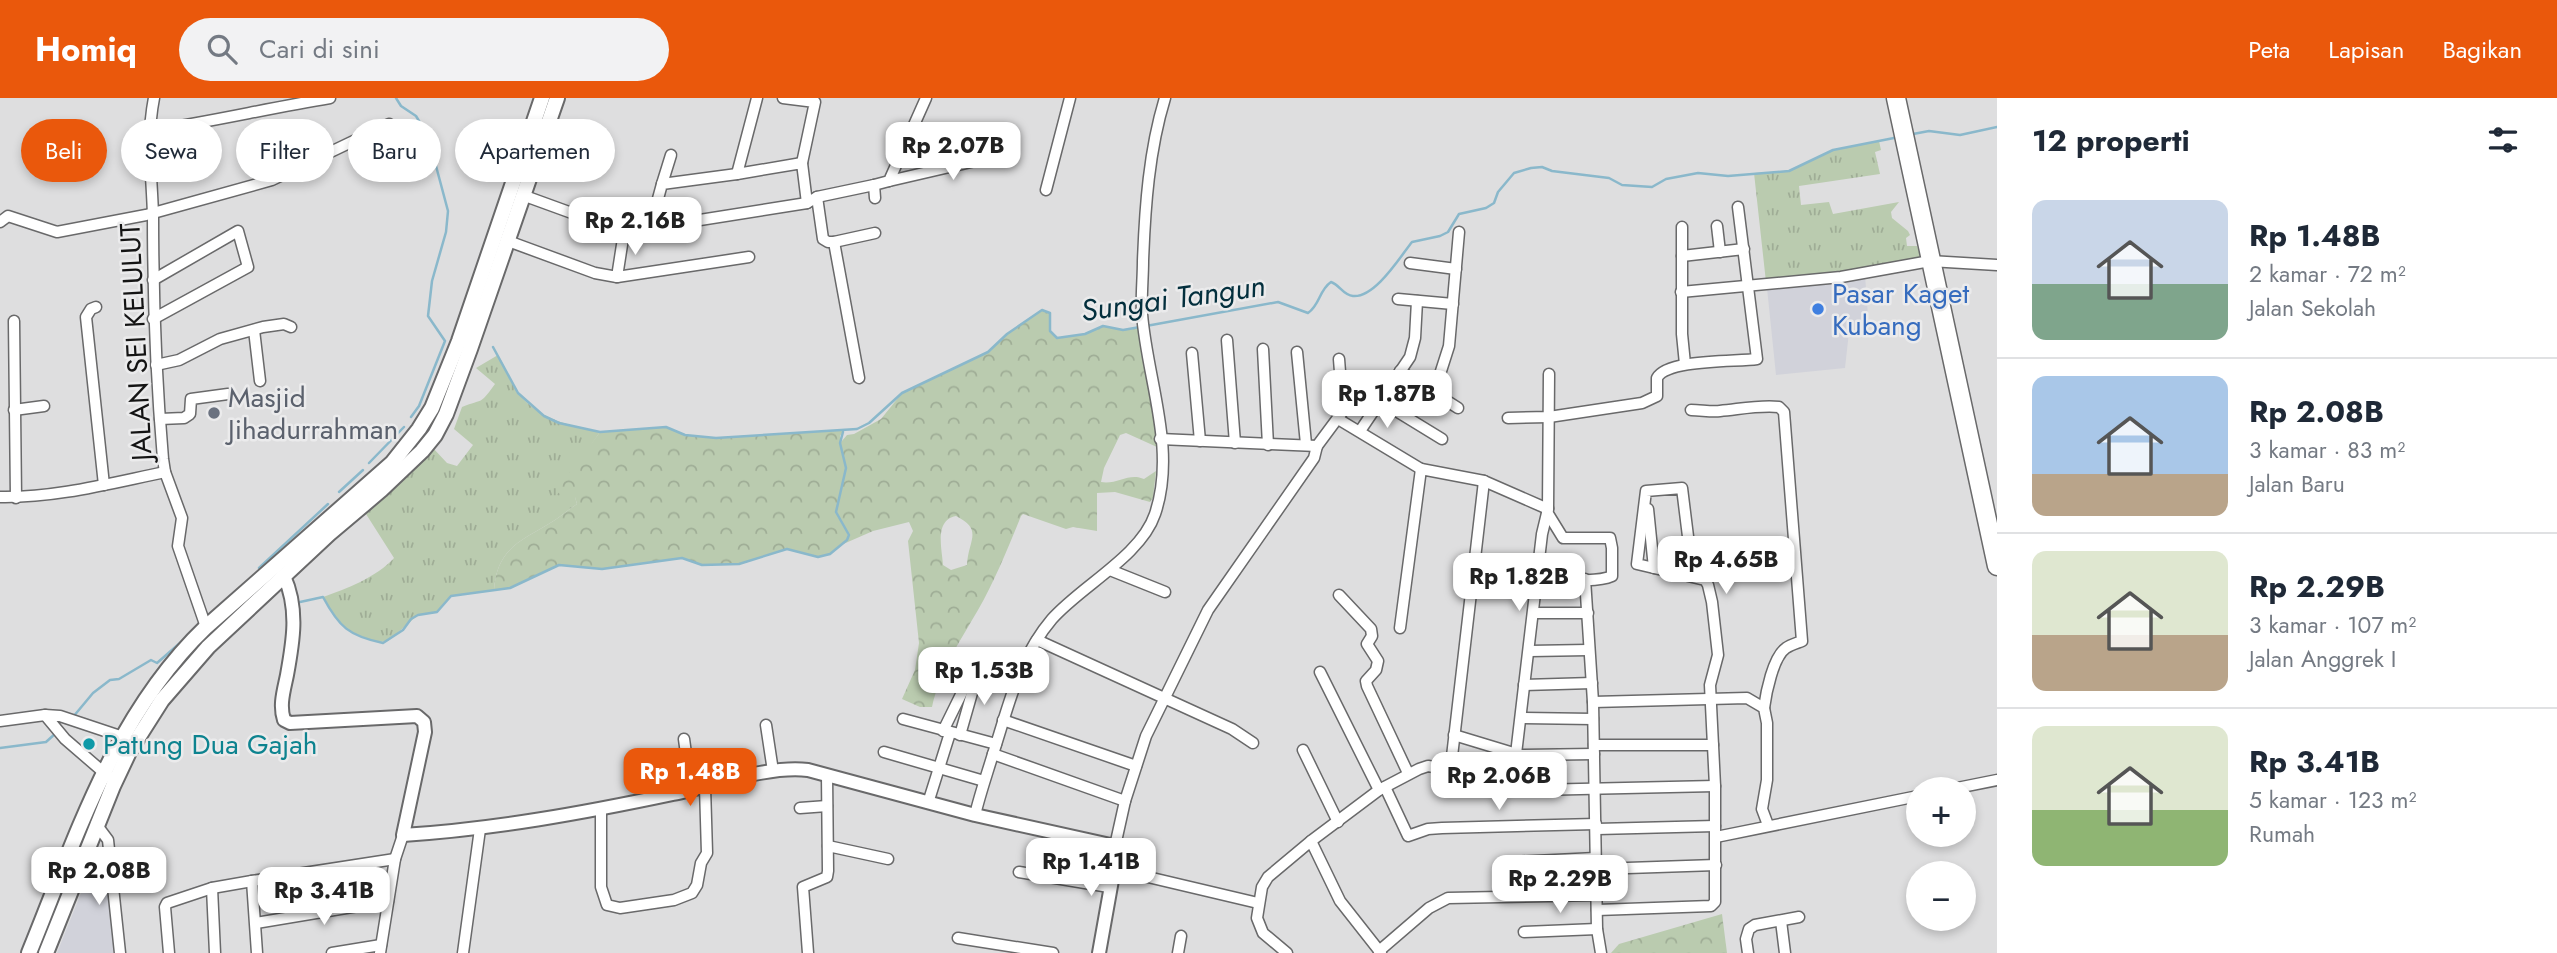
<!DOCTYPE html>
<html lang="id">
<head>
<meta charset="utf-8">
<style>
  :root { --surface:#fff; --page:#f2f2f3; --text:#1f2937; --muted:#747a83; --line:#e0e1e3; --accent:#ea580c }
  body { margin:0; font-family:Jost,sans-serif; background:var(--page); color:var(--text); height:100vh; display:flex; flex-direction:column; font-size:26px; white-space:nowrap }
  * { box-sizing:border-box; margin:0 }
  p { font-size:23px; color:var(--muted) }
  .icon { flex:none; width:38px; height:38px; fill:none; stroke:currentColor; stroke-width:2; stroke-linecap:round; stroke-linejoin:round }
  .map { position:relative; flex:1; overflow:hidden }
  .side { display:flex; flex-direction:column; background:var(--surface); width:560px }
  .side>* { flex:none }
  .top-card { position:absolute; left:21px; top:21px; width:665px; height:63px; display:flex; gap:14px }
  .fabs { position:absolute; left:1906px; top:679px; display:grid; gap:14px }
  .fabs a { display:grid; place-items:center; width:70px; height:70px; border-radius:50%; background:var(--surface); box-shadow:0 4px 10px #0003; font-size:35px }
  .price { position:absolute; translate:-50% -60px; padding:0 16px; border-radius:14px; background:#fff; color:#222; font-size:23px; line-height:46px; filter:drop-shadow(0 2px 4px #0008) }
  .price::after { content:''; position:absolute; left:50%; top:42px; width:21px; height:16px; margin-left:-10px; background:inherit; clip-path:polygon(0 0,100% 0,50% 100%) }
  .price.active { background:var(--accent); color:#fff }
  ul { padding:0; list-style:none }
  li { display:flex; align-items:center; gap:21px; height:175px; padding:0 35px }
  li+li { border-top:2px solid var(--line) }
  li span { display:grid; place-items:center; flex:none; width:196px; height:140px; border-radius:14px; color:#555 }
  li>.icon { margin-inline-start:auto }
  span .icon { width:84px; height:84px; fill:#fffc; stroke-width:1 }
  li b { font-size:30px }
  h2 { display:flex; justify-content:space-between; align-items:center; height:84px; padding:0 35px; font-size:30px }
  .pill { padding:0 24px; border-radius:32px; background:var(--surface); box-shadow:0 4px 10px #0003; font-size:24px; line-height:63px }
  .pill.active { background:var(--accent); color:#fff }
  header { display:flex; align-items:center; gap:42px; box-sizing:border-box; height:98px; padding:0 35px; background:var(--accent); color:#fff }
  header strong { font-size:33px }
  nav { display:flex; gap:38px; margin-inline-start:auto; font-size:24px }
  .search { width:490px; height:63px; background:var(--page); display:flex; align-items:center; gap:18px; box-sizing:border-box; padding:0 24px; border-radius:38px; color:var(--muted); font-size:26px }
  main { display:flex; flex:1; min-height:0 }
  .map>svg:first-child { display:block }
  .built { fill:#d1d2da }
  .grass { fill:url(#grass-tufts) }
  .forest { fill:url(#forest-crowns); fill-rule:evenodd }
  .lines { fill:none; stroke-linecap:round; stroke-linejoin:round }
  .stream { stroke:#8ab8cb; stroke-width:2.5 }
  .street-casing { stroke:#69696a; stroke-width:13 }
  .secondary-casing { stroke:#69696a; stroke-width:16 }
  .primary-casing { stroke:#69696a; stroke-width:18 }
  .highway-casing { stroke:#69696a; stroke-width:21 }
  .street { stroke:#fff; stroke-width:10 }
  .secondary { stroke:#fff; stroke-width:12 }
  .primary { stroke:#fff; stroke-width:14 }
  .highway { stroke:#fff; stroke-width:18 }
  .shop-dot { fill:#3f7fe0; stroke:#ebebec; stroke-width:2.5 }
  .worship-dot { fill:#6b7280; stroke:#ebebec; stroke-width:2.5 }
  .culture-dot { fill:#0f9aa8; stroke:#ebebec; stroke-width:2.5 }
  .labels { text-anchor:middle; dominant-baseline:central; stroke-width:5; stroke-linejoin:round; paint-order:stroke }
  .shop-label { font-size:28px; fill:#366cbe; stroke:#ebebec; text-anchor:start }
  .street-label { font-size:28px; fill:#141414; stroke:#ebebec }
  .worship-label { font-size:28px; fill:#5b616d; stroke:#ebebec; text-anchor:start }
  .culture-label { font-size:28px; fill:#0d838f; stroke:#ebebec; text-anchor:start }
  .water-label { font-size:30px; font-style:italic; fill:#032f3d; stroke:#ebebec }
</style>
</head>
<body>
<header>
<strong>Homiq</strong>
<div class="search"><svg class="icon" aria-label="search" viewBox="0 0 24 24"><circle cx="10" cy="10" r="6"/><path d="M15 15l6 6"/></svg>Cari di sini</div>
<nav><a>Peta</a><a>Lapisan</a><a>Bagikan</a></nav>
</header>
<main>
<div class="map">
<svg width="1997" height="855" viewBox="0 0 1997 855">
  <defs>
    <pattern id="grass-tufts" width="24" height="20" patternUnits="userSpaceOnUse" patternTransform="scale(1.75)"><rect width="24" height="20" fill="#bacbaf"/><path d="M3 7l-1-3M5 7V3M7 7l1-3M15 17l-1-3M17 17v-4M19 17l1-3" fill="none" stroke="#9fad96"/></pattern>
    <pattern id="forest-crowns" width="20" height="18" patternUnits="userSpaceOnUse" patternTransform="scale(1.75)"><rect width="20" height="18" fill="#bacbaf"/><path d="M2 6a3 3 0 1 1 6 0M12 15a3 3 0 1 1 6 0" fill="none" stroke="#9fad96"/></pattern>
  </defs>
  <rect width="100%" height="100%" fill="#dededf"/>
  <!-- built -->
  <g class="built">
    <polygon points="1865,177 1869,232 1849,234 1845,270 1776,277 1767,190"/>
    <polygon points="96,758 105,770 109,791 114,855 57,855"/>
  </g>
  <!-- grass -->
  <g class="grass">
    <polygon points="1879,43 1881,52 1875,54 1880,76 1799,88 1801,107 1829,104 1833,116 1899,104 1891,114 1892,120 1908,133 1910,137 1906,140 1907,148 1917,148 1921,160 1840,176 1766,184 1754,75 1789,73 1833,52"/>
    <path d="M498 257C505 268 509 281 516 292 536 321 568 327 600 334 586 354 568 379 577 406 569 411 563 417 555 422 524 442 497 448 494 492L451 498 437 514 418 517 388 543C380 545 373 543 366 540 342 533 334 520 323 499 346 491 377 479 394 460L366 416 401 385 433 350 447 365 457 368 473 347 454 331 462 309C484 300 479 308 495 286L476 270Z"/>
  </g>
  <!-- forest -->
  <g class="forest">
    <path d="M1042 212 1050 215V233L1057 240 1085 236 1103 228 1123 232 1141 229 1157 349 1126 335 1120 337 1104 370 1101 384C1117 387 1129 374 1144 381L1156 373 1153 400 1150 404 1115 394 1097 395V433L1073 429 1066 431 1023 416 1021 418C1008 450 995 482 978 512 960 543 940 573 932 609H920L902 601 915 572 919 545 908 443 913 433 909 424 873 433 841 447 830 456 818 459 787 451 739 466 702 467 682 460 602 471 559 467 510 490 494 492C497 448 524 442 555 422 563 417 569 411 577 406L575 399 565 400 556 393 600 334 666 329 685 337 716 340 844 332 840 338 841 344 847 337 854 336 881 321 902 295 988 254 1007 236ZM956 418C984 432 968 442 967 467L951 472 943 467C942 451 934 422 956 418Z"/>
    <polygon points="1722,816 1727,855 1611,855 1619,846"/>
  </g>
  <g class="lines">
    <!-- stream -->
    <g class="stream">
      <polyline points="396,0 401,8 416,18 428,38 448,113 446,134 432,183 428,218 445,243 419,308 411,319"/>
      <polyline points="1913,36 1929,33 1960,37 1997,29"/>
      <path d="M1146 228 1278 204 1308 215C1320 207 1319 192 1331 184 1340 187 1343 197 1353 198 1375 200 1400 159 1412 144L1440 138 1448 134 1459 116 1486 110 1494 105 1498 94 1514 75 1531 70 1542 69 1552 73 1609 80 1622 87 1652 89 1666 81 1698 75 1728 78 1789 73 1833 52 1899 39"/>
      <polyline points="493,249 518,295 544,318 559,325 600,334 666,329 685,337 716,340 857,331 869,325 902,295 988,254 1007,236 1042,212 1050,215 1050,233 1057,240 1085,236 1103,228 1123,232 1140,229"/>
      <polyline points="369,365 404,329"/>
      <polyline points="339,394 363,372"/>
      <polyline points="259,470 328,406"/>
      <path d="M300 504 323 499C339 529 349 538 383 545L403 532 411 521 418 517 437 514 451 498 510 490 559 467 602 471 682 460 702 467 739 466 787 451 818 459 830 456 847 442 849 437 836 414 846 370 840 345 843 334"/>
      <polyline points="73,619 93,595 110,582 119,581 151,562 157,565 188,538"/>
      <polyline points="0,650 46,644 56,635"/>
    </g>
    <defs>
      <g id="street">
        <path d="M154 0C146 40 152 78 153 118 153 199 156 280 163 361L165 374 182 420 178 448 206 529"/>
        <polyline points="757,0 737,76 802,65 807,105"/>
        <polyline points="783,0 815,4 802,65"/>
        <path d="M149 33C210 24 269 10 330 0"/>
        <polyline points="889,83 1010,55"/>
        <polyline points="662,86 671,57"/>
        <polyline points="1046,92 1070,0"/>
        <polyline points="525,98 624,134 807,105 817,99 874,87"/>
        <polyline points="817,99 823,141 828,144 834,144"/>
        <polyline points="875,100 874,87 889,83 926,0"/>
        <polyline points="0,124 8,118 57,134 146,117 272,82 389,26"/>
        <polyline points="1717,128 1720,154"/>
        <polyline points="1682,129 1682,236 1685,266"/>
        <polyline points="650,130 662,86 737,76"/>
        <polyline points="508,143 595,175 617,179 749,159"/>
        <polyline points="1682,158 1744,151"/>
        <polyline points="1410,165 1456,171"/>
        <polyline points="617,179 624,134"/>
        <polyline points="153,182 238,133 248,169 153,221"/>
        <polyline points="1681,194 1841,179 1930,163 1997,167"/>
        <polyline points="1398,201 1453,206"/>
        <polyline points="96,209 91,211 86,219 104,387"/>
        <polyline points="14,223 16,400"/>
        <polyline points="254,232 260,283"/>
        <polyline points="1227,242 1235,345"/>
        <polyline points="1263,251 1268,347"/>
        <polyline points="1297,254 1306,346"/>
        <polyline points="1192,255 1200,343"/>
        <polyline points="156,267 179,262 220,241 263,229 284,226 291,229"/>
        <polyline points="1400,273 1458,310"/>
        <polyline points="859,280 834,144 875,135"/>
        <polyline points="1434,295 1449,248 1459,134"/>
        <polyline points="1380,303 1442,341"/>
        <polyline points="14,312 44,308"/>
        <path d="M1691 312C1701 312 1711 314 1720 313 1741 311 1759 307 1779 309L1784 314 1802 543C1797 545 1790 547 1786 550 1773 559 1766 595 1764 610"/>
        <polyline points="1343,313 1357,298"/>
        <path d="M1508 320 1549 319 1642 305 1657 298V280C1667 261 1736 264 1757 261L1738 109"/>
        <polyline points="160,321 184,320 190,316 191,301 228,296"/>
        <polyline points="1338,321 1421,371"/>
        <polyline points="1360,333 1410,259 1415,240 1417,203"/>
        <polyline points="1317,348 1343,313 1339,261"/>
        <path d="M0 399C56 400 111 385 165 374"/>
        <polyline points="1548,411 1549,276"/>
        <polyline points="1648,411 1654,470"/>
        <polyline points="1110,472 1165,494"/>
        <path d="M1537 480C1557 480 1594 486 1612 478V450L1610 440H1563L1547 414"/>
        <polyline points="1585,481 1593,604 1597,831 1601,855"/>
        <polyline points="1339,497 1371,531 1372,538 1367,546 1378,563 1376,572 1366,583 1367,588 1408,675"/>
        <polyline points="1534,515 1588,515"/>
        <polyline points="1400,530 1421,371 1484,383 1548,411 1542,436 1516,656"/>
        <polyline points="1037,542 1232,631 1253,645"/>
        <polyline points="1530,553 1588,552"/>
        <polyline points="1320,574 1379,692"/>
        <polyline points="1524,587 1592,585"/>
        <polyline points="1593,604 1747,600 1764,610 1767,625 1767,682 1762,711 1768,727"/>
        <polyline points="1521,620 1593,621"/>
        <polyline points="903,621 996,646"/>
        <polyline points="1003,622 1136,668"/>
        <polyline points="0,623 45,617"/>
        <polyline points="766,627 773,673"/>
        <polyline points="943,633 973,572"/>
        <polyline points="960,637 978,574"/>
        <polyline points="1454,637 1520,657 1594,656"/>
        <polyline points="684,641 691,692"/>
        <polyline points="1594,647 1713,647"/>
        <polyline points="1303,652 1338,724"/>
        <polyline points="884,654 984,683"/>
        <polyline points="993,656 1125,703"/>
        <polyline points="109,679 65,641 45,617 60,618 126,640"/>
        <polyline points="1385,689 1408,738 1428,731 1442,730 1596,726"/>
        <polyline points="1952,691 1997,682"/>
        <polyline points="1486,693 1715,688"/>
        <polyline points="928,705 950,635"/>
        <polyline points="800,710 827,708"/>
        <polyline points="601,711 601,789 607,807 620,810 674,802 692,795 697,787 701,765 707,755 705,689"/>
        <path d="M975 717C980 696 987 676 993 656 1009 607 1018 561 1052 521 1081 488 1141 458 1155 416 1177 351 1147 281 1142 216 1141 198 1143 180 1143 163 1145 109 1149 52 1165 0"/>
        <polyline points="96,726 108,742 120,855"/>
        <polyline points="1597,731 1715,728"/>
        <polyline points="1716,739 1918,698"/>
        <polyline points="1311,743 1340,803 1381,855"/>
        <polyline points="828,748 888,761"/>
        <polyline points="1115,748 1125,703 1146,638 1208,512 1314,360 1317,348 1160,341"/>
        <polyline points="1512,764 1596,760"/>
        <polyline points="1114,771 1258,805"/>
        <polyline points="1598,771 1716,767"/>
        <polyline points="1019,774 1109,789"/>
        <polyline points="212,790 215,855"/>
        <polyline points="1597,812 1711,808 1715,804 1715,688 1710,587 1718,557 1712,504 1708,487 1705,482 1637,466 1646,393 1682,390 1693,479"/>
        <polyline points="1781,823 1785,855"/>
        <polyline points="256,825 388,803"/>
        <polyline points="1524,834 1597,831"/>
        <polyline points="958,840 1053,855"/>
        <polyline points="1379,853 1429,810 1448,800 1597,797"/>
        <polyline points="169,855 165,809 167,805 212,790 252,783"/>
        <polyline points="257,855 252,783 395,761"/>
        <polyline points="332,855 381,847"/>
        <polyline points="380,855 395,761 403,737"/>
        <polyline points="463,855 480,731"/>
        <polyline points="808,855 803,789 827,779 828,773 827,677"/>
        <polyline points="1178,855 1181,838"/>
        <polyline points="1287,855 1263,835 1257,820 1262,789 1268,779 1311,743 1379,692 1419,671 1428,668 1446,671 1451,667 1484,383"/>
        <polyline points="1748,855 1746,841 1749,831 1755,827 1799,819"/>
      </g>
      <path id="secondary" d="M284 478C299 511 293 544 287 577 284 592 279 607 284 622L290 625 417 618 424 624 425 634 403 737C495 731 583 715 673 696 713 688 768 667 808 672L975 717 1115 748 1114 771 1099 855"/>
      <g id="primary">
        <path d="M29 855C76 740 114 617 206 529L392 365 419 331 432 310 459 243 542 0"/>
        <polyline points="46,855 113,688 129,654 162,602 208,549 329,436 381,392 422,353 435,337 446,316 470,251 557,0"/>
      </g>
      <polyline id="highway" points="1896,0 1997,468"/>
    </defs>
    <!-- street casing -->
    <use href="#street" class="street-casing"/>
    <!-- secondary casing -->
    <use href="#secondary" class="secondary-casing"/>
    <!-- primary casing -->
    <use href="#primary" class="primary-casing"/>
    <!-- highway casing -->
    <use href="#highway" class="highway-casing"/>
    <!-- street -->
    <use href="#street" class="street"/>
    <!-- secondary -->
    <use href="#secondary" class="secondary"/>
    <!-- primary -->
    <use href="#primary" class="primary"/>
    <!-- highway -->
    <use href="#highway" class="highway"/>
  </g>
  <!-- markers -->
  <circle class="shop-dot" cx="1818" cy="211" r="7"/>
  <circle class="worship-dot" cx="214" cy="315" r="7"/>
  <circle class="culture-dot" cx="89" cy="646" r="7"/>
  <g class="labels">
    <!-- shop labels -->
    <g class="shop-label">
      <text x="1832" y="195">Pasar Kaget<tspan x="1832" dy="32">Kubang</tspan></text>
    </g>
    <!-- street labels -->
    <g class="street-label">
      <text transform="translate(136 244) rotate(-93)">JALAN SEI KELULUT</text>
    </g>
    <!-- worship labels -->
    <g class="worship-label">
      <text x="228" y="299">Masjid<tspan x="228" dy="32">Jihadurrahman</tspan></text>
    </g>
    <!-- culture labels -->
    <g class="culture-label">
      <text x="103" y="646">Patung Dua Gajah</text>
    </g>
    <!-- water labels -->
    <g class="water-label">
      <text transform="translate(1173 200) rotate(-8)">Sungai Tangun</text>
    </g>
  </g>
</svg>
<div class="fabs">
<a>+</a>
<a>−</a>
</div>
<b class="price" style="left:953px;top:84px">Rp 2.07B</b>
<b class="price" style="left:635px;top:159px">Rp 2.16B</b>
<b class="price" style="left:1387px;top:332px">Rp 1.87B</b>
<b class="price" style="left:1726px;top:498px">Rp 4.65B</b>
<b class="price" style="left:1519px;top:515px">Rp 1.82B</b>
<b class="price" style="left:984px;top:609px">Rp 1.53B</b>
<b class="price active" style="left:690px;top:710px">Rp 1.48B</b>
<b class="price" style="left:1499px;top:714px">Rp 2.06B</b>
<b class="price" style="left:1091px;top:800px">Rp 1.41B</b>
<b class="price" style="left:99px;top:809px">Rp 2.08B</b>
<b class="price" style="left:1560px;top:817px">Rp 2.29B</b>
<b class="price" style="left:324px;top:829px">Rp 3.41B</b>
<div class="top-card">
<a class="pill active">Beli</a>
<a class="pill">Sewa</a>
<a class="pill">Filter</a>
<a class="pill">Baru</a>
<a class="pill">Apartemen</a>
</div>
</div>
<section class="side">
<h2>12 properti<svg class="icon" aria-label="filters" viewBox="0 0 24 24"><path d="M4 7h16M4 17h16"/><circle cx="9" cy="7" r="2"/><circle cx="15" cy="17" r="2"/></svg></h2>
<ul>
<li><span style="background:linear-gradient(#c9d6e8 60%,#7fa58c 0)"><svg class="icon" aria-label="home" viewBox="0 0 24 24"><path d="M3 11l9-7 9 7M6 9v11h12V9"/></svg></span><div><b>Rp 1.48B</b><p>2 kamar · 72 m²</p><p>Jalan Sekolah</p></div></li>
<li><span style="background:linear-gradient(#a9c7e8 70%,#b9a48a 0)"><svg class="icon" aria-label="home" viewBox="0 0 24 24"><path d="M3 11l9-7 9 7M6 9v11h12V9"/></svg></span><div><b>Rp 2.08B</b><p>3 kamar · 83 m²</p><p>Jalan Baru</p></div></li>
<li><span style="background:linear-gradient(#dfe7d0 60%,#b9a48a 0)"><svg class="icon" aria-label="home" viewBox="0 0 24 24"><path d="M3 11l9-7 9 7M6 9v11h12V9"/></svg></span><div><b>Rp 2.29B</b><p>3 kamar · 107 m²</p><p>Jalan Anggrek I</p></div></li>
<li><span style="background:linear-gradient(#dfe7d0 60%,#8fb573 0)"><svg class="icon" aria-label="home" viewBox="0 0 24 24"><path d="M3 11l9-7 9 7M6 9v11h12V9"/></svg></span><div><b>Rp 3.41B</b><p>5 kamar · 123 m²</p><p>Rumah</p></div></li>
</ul>
</section>
</main>
</body>
</html>
